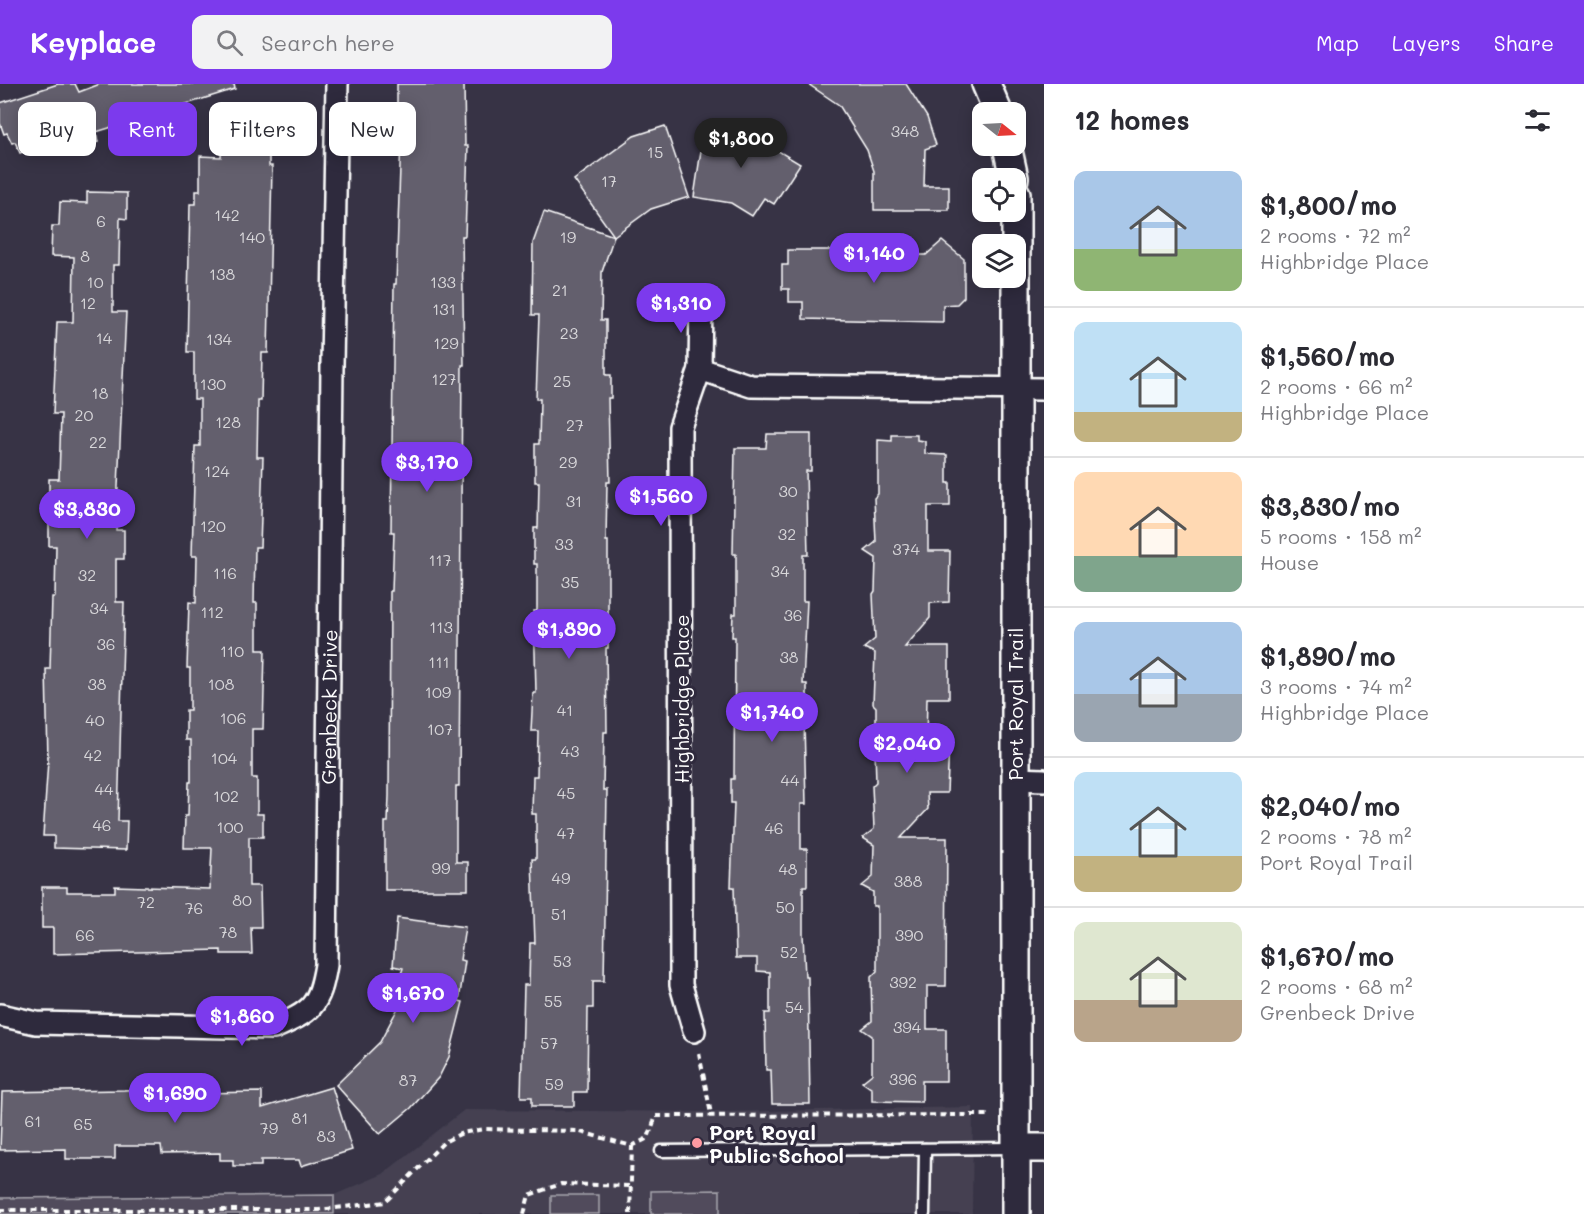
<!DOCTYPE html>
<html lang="en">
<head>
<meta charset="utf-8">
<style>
  :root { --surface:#fff; --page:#f2f2f3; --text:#2b2b33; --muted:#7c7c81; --line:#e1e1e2; --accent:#7c3aed }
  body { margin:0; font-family:Mali,sans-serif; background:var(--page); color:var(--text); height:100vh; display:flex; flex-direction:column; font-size:22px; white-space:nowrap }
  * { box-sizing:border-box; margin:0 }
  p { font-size:20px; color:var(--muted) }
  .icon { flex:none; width:33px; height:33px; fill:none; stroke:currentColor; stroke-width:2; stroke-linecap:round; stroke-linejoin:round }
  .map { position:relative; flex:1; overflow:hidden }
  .side { display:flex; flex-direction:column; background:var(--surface); width:540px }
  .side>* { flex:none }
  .hud { position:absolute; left:18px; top:18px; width:570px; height:54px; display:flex; gap:12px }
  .needle { width:39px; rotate:108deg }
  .tools { position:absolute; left:972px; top:18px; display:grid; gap:12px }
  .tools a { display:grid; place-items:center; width:54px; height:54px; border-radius:12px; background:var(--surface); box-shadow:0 3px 15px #0003; font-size:30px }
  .price { position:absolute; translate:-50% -51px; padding:0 14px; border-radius:21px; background:var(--accent); color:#fff; font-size:20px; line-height:39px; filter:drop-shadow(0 2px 3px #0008) }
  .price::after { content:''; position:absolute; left:50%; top:36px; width:18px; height:14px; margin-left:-9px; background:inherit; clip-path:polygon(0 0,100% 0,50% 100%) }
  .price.active { background:#222; color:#fff }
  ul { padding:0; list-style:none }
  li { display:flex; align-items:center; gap:18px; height:150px; padding:0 30px }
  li+li { border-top:2px solid var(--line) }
  li span { display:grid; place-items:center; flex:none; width:168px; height:120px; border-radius:12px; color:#555 }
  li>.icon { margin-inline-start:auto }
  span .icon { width:72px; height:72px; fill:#fffc; stroke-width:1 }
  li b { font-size:26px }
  h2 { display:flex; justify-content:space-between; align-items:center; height:72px; padding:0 30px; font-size:26px }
  .tag { padding:0 21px; border-radius:12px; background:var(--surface); box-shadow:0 3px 15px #0003; font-size:21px; line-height:54px }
  .tag.active { background:var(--accent); color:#fff }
  header { display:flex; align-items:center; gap:36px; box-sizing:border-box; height:84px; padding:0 30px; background:var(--accent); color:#fff }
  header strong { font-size:28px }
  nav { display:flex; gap:33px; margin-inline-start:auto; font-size:21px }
  .search { width:420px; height:54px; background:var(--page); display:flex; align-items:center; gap:15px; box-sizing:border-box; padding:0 21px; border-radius:12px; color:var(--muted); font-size:22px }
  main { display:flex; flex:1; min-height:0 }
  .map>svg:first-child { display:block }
  .built { fill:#444051 }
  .green { fill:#514c5c; stroke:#a8a6ae; stroke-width:1.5 }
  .building { fill:#635f6d; stroke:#fff; stroke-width:1.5 }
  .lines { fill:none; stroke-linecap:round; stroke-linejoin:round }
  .service-casing { stroke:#fff; stroke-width:15 }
  .minor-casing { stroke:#fff; stroke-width:26 }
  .tertiary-casing { stroke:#fff; stroke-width:32 }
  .path { stroke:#fff; stroke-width:4; stroke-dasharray:6 4.5; stroke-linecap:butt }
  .service { stroke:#2f2a3d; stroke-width:10 }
  .minor { stroke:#2f2a3d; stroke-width:21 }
  .tertiary { stroke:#2f2a3d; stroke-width:27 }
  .poi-dot { fill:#ff9aa2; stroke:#2f2a3d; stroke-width:2 }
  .labels { text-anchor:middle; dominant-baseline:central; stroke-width:6; stroke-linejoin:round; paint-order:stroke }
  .number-label { font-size:16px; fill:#d8d7da }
  .street-label { font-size:20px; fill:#fff; stroke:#2f2a3d }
  .poi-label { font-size:20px; font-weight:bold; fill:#fff; stroke:#2f2a3d; text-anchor:start }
</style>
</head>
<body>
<header>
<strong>Keyplace</strong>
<div class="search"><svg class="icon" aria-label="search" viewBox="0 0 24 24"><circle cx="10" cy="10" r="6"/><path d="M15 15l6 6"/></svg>Search here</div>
<nav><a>Map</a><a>Layers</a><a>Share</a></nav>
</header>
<main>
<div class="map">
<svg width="1044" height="1130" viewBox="0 0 1044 1130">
  <rect width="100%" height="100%" fill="#373345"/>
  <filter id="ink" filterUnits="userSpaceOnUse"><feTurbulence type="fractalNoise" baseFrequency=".0167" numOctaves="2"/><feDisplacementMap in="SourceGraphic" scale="12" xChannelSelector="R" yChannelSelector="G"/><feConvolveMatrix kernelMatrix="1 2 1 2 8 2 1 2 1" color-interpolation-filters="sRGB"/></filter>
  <g filter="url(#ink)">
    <!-- built -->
    <polygon class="built" points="973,1023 972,1130 334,1130 334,1111 383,1090 464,1026 717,1028"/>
    <!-- green -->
    <g class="green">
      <polygon points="720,1106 720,1130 651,1130 651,1107"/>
      <polygon points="334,1111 334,1130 0,1130 0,1114"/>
      <rect x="551" y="1111" width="48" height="19"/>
    </g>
    <!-- building -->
    <g class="building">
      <polygon points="58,0 75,0 79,8 100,0 234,0 235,5 96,48 98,58 74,68 65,68 59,53 20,69 15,58 12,59 7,49 4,50 0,39 0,19"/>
      <polygon points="397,0 464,0 465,62 468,62 465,152 462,152 464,281 462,281 459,702 456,702 456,778 468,778 468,806 385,806 385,738 388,738 389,712 390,507 392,507 394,448 391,448 394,200 396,200 401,54 397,54"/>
      <polygon points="808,0 906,0 927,33 936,61 925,65 924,102 949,102 949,126 874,126 874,87 867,66 839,21"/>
      <polygon points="705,40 750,47 750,50 800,80 774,120 764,114 752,132 731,119 694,113"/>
      <polygon points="665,42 689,113 651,125 614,152 574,96 634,52"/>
      <polygon points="222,46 269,47 269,82 272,82 268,269 262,269 261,317 258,317 257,373 263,373 260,463 255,463 254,519 257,519 257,566 265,566 263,645 252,645 252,694 257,694 257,730 263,730 263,753 249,753 249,802 260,802 261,843 251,843 252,870 221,870 221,866 53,870 53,844 42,844 42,803 67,803 67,808 115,808 115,802 210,805 212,764 184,764 185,732 188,732 189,698 191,698 191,656 186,656 186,626 190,626 190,584 187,584 189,518 196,519 197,472 192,472 195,362 200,362 200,315 194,315 194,268 187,268 190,120 196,120 196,107 200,107 200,72 221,73"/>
      <polygon points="87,108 127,109 127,135 120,134 119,181 113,181 113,228 126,228 116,446 124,446 124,475 116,475 116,518 124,518 118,737 127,737 126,766 54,764 54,752 43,752 48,676 46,585 50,585 52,513 55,513 56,462 49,462 49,395 59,395 61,330 53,330 57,238 73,238 74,173 51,172 52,142 59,142 60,118 87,119"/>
      <polygon points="544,128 614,152 602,188 601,236 606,236 606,291 611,291 611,314 608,314 610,398 607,398 606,457 608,457 608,564 606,564 607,648 604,648 603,706 607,706 604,897 593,897 593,924 588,924 587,1008 574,1008 574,1022 532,1022 532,1013 521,1013 524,901 529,901 530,859 535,859 532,775 536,775 536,730 532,730 533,692 537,692 538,647 531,647 533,609 536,609 534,527 537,527 537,480 534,480 534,444 538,444 539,398 535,398 535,360 539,360 540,315 536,315 539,231 532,231 533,159"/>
      <polygon points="942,157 964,175 964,213 957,220 943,221 943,238 803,235 803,218 789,218 789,205 782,205 782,181 788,181 788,166 874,166 874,171 926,171"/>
      <polygon points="767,350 811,350 811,387 806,387 808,471 803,471 803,517 807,517 803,600 807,600 807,637 804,637 806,720 801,720 801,765 807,765 807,802 803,802 803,850 805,893 808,893 810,1020 772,1020 771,986 766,986 765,929 770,929 770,888 757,887 757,874 736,874 734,803 731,803 734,719 731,719 731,695 734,695 735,553 732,553 733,530 736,530 736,470 733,470 735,364 766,364"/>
      <polygon points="892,351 917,351 917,356 925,357 925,370 947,371 947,399 950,399 950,422 928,422 928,467 950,467 949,518 930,519 930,534 905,563 949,563 949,614 927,614 926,658 949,658 947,709 927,709 928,725 901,754 947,754 946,902 927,902 927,945 946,945 946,997 922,997 922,1018 872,1017 872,1005 862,998 872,990 872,952 862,945 872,937 871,893 877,887 877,822 873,822 873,808 862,802 873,793 874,761 863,754 874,745 872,702 876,698 875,666 865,657 876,648 876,623 873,620 875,569 864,564 875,555 873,510 875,507 876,474 865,467 876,458 874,414 878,410 878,356 892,357"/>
      <polygon points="397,834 465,843 460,876 465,877 459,917 463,918 449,973 439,993 411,1024 380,1050 336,1001 380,958 398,924 391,922 403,884 393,882"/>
      <polygon points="170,1002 200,1002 200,1009 262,1008 262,1024 332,1003 352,1066 301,1082 299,1076 261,1076 261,1082 233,1082 233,1076 220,1076 220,1069 162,1070 161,1062 115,1062 115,1075 66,1075 66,1065 0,1066 2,1008 124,1006 170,1004"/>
    </g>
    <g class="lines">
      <defs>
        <g id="service">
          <polyline points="661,1067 1015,1064"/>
          <polyline points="924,1130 925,1065"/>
        </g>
        <g id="minor">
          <polyline points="700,285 701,216"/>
          <polyline points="1015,695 1044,696"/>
          <path id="s1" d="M0 931 36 939 274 944C312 927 319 923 326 881L332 281 337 0"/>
          <polyline points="694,947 681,901 680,343 700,285 751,302 1044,305"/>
        </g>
        <g id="tertiary">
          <polyline points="986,0 998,28"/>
          <polyline points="1007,62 1014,94"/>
          <polyline points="1016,110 1016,1130"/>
          <polyline points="1017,1064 1044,1064"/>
        </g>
      </defs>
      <!-- service casing -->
      <use href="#service" class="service-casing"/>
      <!-- minor casing -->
      <use href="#minor" class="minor-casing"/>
      <!-- tertiary casing -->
      <use href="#tertiary" class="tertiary-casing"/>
      <!-- path -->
      <g class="path">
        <polyline points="699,969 711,1030"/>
        <polyline points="0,1126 319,1126 385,1118 444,1058 462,1049 484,1045 577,1047 632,1062 648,1054 656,1032 990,1031"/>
        <polyline points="524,1130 529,1111 561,1100 631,1102"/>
        <polyline points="630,1130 632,1062"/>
      </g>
      <!-- service -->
      <use href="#service" class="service"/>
      <!-- minor -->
      <use href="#minor" class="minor"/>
      <!-- tertiary -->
      <use href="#tertiary" class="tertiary"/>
    </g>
  </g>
  <!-- markers -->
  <circle class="poi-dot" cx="697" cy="1059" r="6"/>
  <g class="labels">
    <!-- number labels -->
    <g class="number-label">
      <text x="905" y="46">348</text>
      <text x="655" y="67">15</text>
      <text x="609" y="96">17</text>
      <text x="227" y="130">142</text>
      <text x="101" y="136">6</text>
      <text x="252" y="152">140</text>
      <text x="568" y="152">19</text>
      <text x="85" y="171">8</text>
      <text x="222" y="189">138</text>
      <text x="95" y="197">10</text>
      <text x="443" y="197">133</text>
      <text x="560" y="205">21</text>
      <text x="88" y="218">12</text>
      <text x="444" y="224">131</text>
      <text x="569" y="248">23</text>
      <text x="104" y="253">14</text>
      <text x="219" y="254">134</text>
      <text x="446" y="258">129</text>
      <text x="444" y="294">127</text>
      <text x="562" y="296">25</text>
      <text x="213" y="299">130</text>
      <text x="100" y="308">18</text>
      <text x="84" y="330">20</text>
      <text x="228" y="337">128</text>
      <text x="575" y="340">27</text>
      <text x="98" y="357">22</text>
      <text x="568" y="377">29</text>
      <text x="217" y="386">124</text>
      <text x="788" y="406">30</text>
      <text x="574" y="416">31</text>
      <text x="213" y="441">120</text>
      <text x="787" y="449">32</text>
      <text x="564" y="459">33</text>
      <text x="906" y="464">374</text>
      <text x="440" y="475">117</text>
      <text x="780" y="486">34</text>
      <text x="225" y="488">116</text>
      <text x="87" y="490">32</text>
      <text x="570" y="497">35</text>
      <text x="99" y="523">34</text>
      <text x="212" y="527">112</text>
      <text x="793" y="530">36</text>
      <text x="441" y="542">113</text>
      <text x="106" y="559">36</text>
      <text x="232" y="566">110</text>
      <text x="789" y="572">38</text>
      <text x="439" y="577">111</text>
      <text x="97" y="599">38</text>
      <text x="221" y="599">108</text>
      <text x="438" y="607">109</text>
      <text x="565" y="625">41</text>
      <text x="233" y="633">106</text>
      <text x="95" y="635">40</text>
      <text x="440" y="644">107</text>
      <text x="570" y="666">43</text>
      <text x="93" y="670">42</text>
      <text x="224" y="673">104</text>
      <text x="790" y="695">44</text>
      <text x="104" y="704">44</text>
      <text x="566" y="708">45</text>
      <text x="226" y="711">102</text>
      <text x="102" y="740">46</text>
      <text x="230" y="742">100</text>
      <text x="774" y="743">46</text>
      <text x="566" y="748">47</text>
      <text x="441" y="783">99</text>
      <text x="788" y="784">48</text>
      <text x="561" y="793">49</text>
      <text x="908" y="796">388</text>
      <text x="242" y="815">80</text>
      <text x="146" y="817">72</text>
      <text x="785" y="822">50</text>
      <text x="194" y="823">76</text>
      <text x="559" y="829">51</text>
      <text x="228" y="847">78</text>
      <text x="85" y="850">66</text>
      <text x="909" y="850">390</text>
      <text x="789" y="867">52</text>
      <text x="562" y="876">53</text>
      <text x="903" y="897">392</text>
      <text x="553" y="916">55</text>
      <text x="794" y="922">54</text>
      <text x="907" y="942">394</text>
      <text x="549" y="958">57</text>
      <text x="903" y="994">396</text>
      <text x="408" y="995">87</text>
      <text x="554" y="999">59</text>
      <text x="300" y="1033">81</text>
      <text x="33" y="1036">61</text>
      <text x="83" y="1039">65</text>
      <text x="269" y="1043">79</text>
      <text x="326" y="1051">83</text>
    </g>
    <!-- street labels -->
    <g class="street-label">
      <text transform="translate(681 615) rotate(-90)">Highbridge Place</text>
      <text transform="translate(1015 620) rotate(-90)">Port Royal Trail</text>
      <text stroke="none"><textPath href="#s1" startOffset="621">Grenbeck Drive</textPath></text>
    </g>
    <!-- poi labels -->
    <g class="poi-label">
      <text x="709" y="1048">Port Royal<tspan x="709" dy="23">Public School</tspan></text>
    </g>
  </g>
</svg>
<div class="tools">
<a><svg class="needle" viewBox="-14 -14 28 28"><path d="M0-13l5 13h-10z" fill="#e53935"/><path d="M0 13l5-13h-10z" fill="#7c7c81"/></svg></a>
<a><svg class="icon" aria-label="locate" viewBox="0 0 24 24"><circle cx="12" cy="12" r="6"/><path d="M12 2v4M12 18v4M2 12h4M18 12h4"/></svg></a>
<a><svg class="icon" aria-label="layers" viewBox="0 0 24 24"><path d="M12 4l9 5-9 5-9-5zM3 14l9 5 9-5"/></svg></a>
</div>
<b class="price active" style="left:741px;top:85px">$1,800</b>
<b class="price" style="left:874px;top:200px">$1,140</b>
<b class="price" style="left:681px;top:250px">$1,310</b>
<b class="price" style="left:427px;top:409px">$3,170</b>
<b class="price" style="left:661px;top:443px">$1,560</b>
<b class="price" style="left:87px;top:456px">$3,830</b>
<b class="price" style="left:569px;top:576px">$1,890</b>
<b class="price" style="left:772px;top:659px">$1,740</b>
<b class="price" style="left:907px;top:690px">$2,040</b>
<b class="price" style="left:413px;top:940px">$1,670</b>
<b class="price" style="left:242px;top:963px">$1,860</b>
<b class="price" style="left:175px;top:1040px">$1,690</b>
<div class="hud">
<a class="tag">Buy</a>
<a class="tag active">Rent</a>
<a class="tag">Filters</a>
<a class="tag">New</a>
</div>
</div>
<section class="side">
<h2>12 homes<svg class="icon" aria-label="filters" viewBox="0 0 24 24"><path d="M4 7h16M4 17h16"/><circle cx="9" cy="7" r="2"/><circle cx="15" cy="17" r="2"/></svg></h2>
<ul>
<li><span style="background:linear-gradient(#a9c7e8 65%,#8fb573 0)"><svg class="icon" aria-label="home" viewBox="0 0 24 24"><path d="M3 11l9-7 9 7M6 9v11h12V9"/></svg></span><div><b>$1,800/mo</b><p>2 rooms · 72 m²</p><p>Highbridge Place</p></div></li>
<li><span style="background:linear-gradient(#bfe0f5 75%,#c2b280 0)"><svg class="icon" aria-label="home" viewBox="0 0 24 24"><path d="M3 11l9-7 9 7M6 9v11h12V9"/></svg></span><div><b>$1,560/mo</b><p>2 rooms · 66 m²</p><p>Highbridge Place</p></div></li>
<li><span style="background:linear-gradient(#ffd9b3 70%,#7fa58c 0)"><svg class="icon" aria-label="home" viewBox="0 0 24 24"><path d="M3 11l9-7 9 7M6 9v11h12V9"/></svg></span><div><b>$3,830/mo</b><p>5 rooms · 158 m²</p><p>House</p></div></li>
<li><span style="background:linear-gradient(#a9c7e8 60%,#9aa5b1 0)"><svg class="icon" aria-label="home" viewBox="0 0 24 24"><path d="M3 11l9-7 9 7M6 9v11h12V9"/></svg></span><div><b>$1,890/mo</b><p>3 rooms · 74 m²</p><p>Highbridge Place</p></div></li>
<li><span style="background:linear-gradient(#bfe0f5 70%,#c2b280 0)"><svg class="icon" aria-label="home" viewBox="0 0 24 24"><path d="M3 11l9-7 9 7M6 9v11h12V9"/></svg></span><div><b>$2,040/mo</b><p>2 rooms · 78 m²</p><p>Port Royal Trail</p></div></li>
<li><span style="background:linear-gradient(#dfe7d0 65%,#b9a48a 0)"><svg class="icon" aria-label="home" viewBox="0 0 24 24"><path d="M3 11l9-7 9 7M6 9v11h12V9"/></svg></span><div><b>$1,670/mo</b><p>2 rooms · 68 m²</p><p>Grenbeck Drive</p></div></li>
</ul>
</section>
</main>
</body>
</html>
